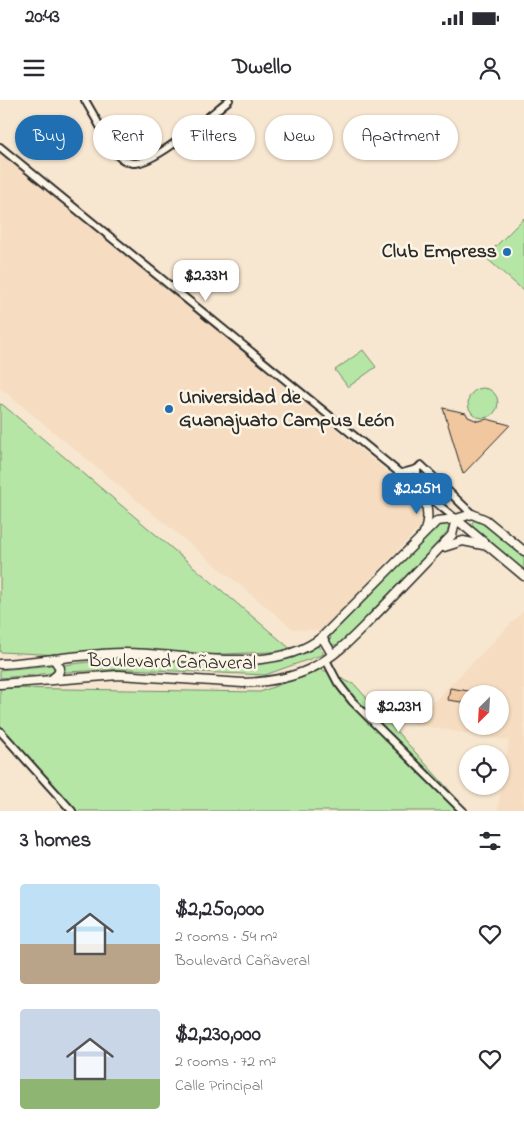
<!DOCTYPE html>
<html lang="en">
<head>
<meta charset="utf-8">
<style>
  :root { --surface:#fff; --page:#f7f7f7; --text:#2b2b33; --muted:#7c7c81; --accent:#1f6fb2 }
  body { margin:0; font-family:"Indie Flower",sans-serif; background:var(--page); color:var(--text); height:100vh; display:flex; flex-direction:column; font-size:19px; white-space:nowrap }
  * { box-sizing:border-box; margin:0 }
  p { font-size:16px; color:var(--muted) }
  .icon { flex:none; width:28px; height:28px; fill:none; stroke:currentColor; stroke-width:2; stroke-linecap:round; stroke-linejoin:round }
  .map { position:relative; height:711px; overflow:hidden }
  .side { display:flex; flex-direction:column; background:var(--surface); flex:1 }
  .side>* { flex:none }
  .banner { position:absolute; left:15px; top:15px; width:495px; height:45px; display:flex; gap:10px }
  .needle { width:32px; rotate:204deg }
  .fabs { position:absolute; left:459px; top:585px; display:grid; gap:10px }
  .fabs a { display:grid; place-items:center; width:50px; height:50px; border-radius:50%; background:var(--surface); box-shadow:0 1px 4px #0004; font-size:25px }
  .price { position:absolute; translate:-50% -42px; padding:0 11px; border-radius:10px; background:#fff; color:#222; font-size:16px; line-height:32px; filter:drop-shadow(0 1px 2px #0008) }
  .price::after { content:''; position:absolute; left:50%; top:30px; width:15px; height:11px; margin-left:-8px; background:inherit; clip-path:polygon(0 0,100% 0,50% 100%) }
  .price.on { background:var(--accent); color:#fff }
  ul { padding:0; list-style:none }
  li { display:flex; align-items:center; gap:15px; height:125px; padding:0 20px }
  li span { display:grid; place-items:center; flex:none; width:140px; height:100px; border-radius:5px; color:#555 }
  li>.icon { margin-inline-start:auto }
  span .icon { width:60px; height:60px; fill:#fffc; stroke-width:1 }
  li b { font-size:21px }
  h2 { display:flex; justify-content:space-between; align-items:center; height:60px; padding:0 20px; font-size:21px }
  .tag { padding:0 18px; border-radius:22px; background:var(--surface); box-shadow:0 1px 4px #0004; font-size:18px; line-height:45px }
  .tag.on { background:var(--accent); color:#fff }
  .status { display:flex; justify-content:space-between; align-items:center; height:35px; padding:0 25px; background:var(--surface); direction:ltr }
  .status svg { height:14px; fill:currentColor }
  header { display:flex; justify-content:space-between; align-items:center; height:65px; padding:0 20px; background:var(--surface); font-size:22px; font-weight:800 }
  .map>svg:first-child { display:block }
  .built { fill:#f6ddc1; fill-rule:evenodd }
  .green { fill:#b6e6a5; stroke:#708868 }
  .building { fill:#f0c79f; stroke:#2b2b2b }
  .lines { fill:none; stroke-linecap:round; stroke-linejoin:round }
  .minor-casing { stroke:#2b2b2b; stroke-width:10 }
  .tertiary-casing { stroke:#2b2b2b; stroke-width:11 }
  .minor { stroke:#fcf5e5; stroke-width:6 }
  .tertiary { stroke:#fcf5e5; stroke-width:8 }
  .poi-dot { fill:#1f6fb2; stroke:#fcf5e5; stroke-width:2 }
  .labels { text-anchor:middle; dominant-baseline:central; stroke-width:5; stroke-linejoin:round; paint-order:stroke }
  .poi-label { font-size:20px; font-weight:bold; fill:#2b2b2b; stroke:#fcf5e5; text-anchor:end }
  .street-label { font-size:20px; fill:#2b2b2b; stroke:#fcf5e5 }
</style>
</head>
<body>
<div class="status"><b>20:43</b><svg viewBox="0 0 49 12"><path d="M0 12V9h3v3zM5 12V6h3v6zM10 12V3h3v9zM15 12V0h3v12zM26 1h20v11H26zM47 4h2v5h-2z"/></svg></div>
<header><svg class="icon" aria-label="menu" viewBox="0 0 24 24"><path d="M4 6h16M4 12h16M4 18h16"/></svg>Dwello<svg class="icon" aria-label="person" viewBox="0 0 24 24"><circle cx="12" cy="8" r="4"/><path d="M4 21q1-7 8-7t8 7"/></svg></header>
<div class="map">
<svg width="524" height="711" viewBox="0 0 524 711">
  <rect width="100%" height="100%" fill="#f8e7d0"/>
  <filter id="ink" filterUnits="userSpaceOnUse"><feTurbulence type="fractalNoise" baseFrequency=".02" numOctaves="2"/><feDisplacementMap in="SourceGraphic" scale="10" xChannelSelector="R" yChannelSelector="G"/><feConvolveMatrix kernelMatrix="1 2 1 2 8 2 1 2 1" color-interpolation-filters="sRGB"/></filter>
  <g filter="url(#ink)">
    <!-- built -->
    <g class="built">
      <polygon points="0,47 423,402 424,416 421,426 321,531 293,529 0,288"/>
      <path d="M524 510V711H497L509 641 412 624ZM468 594H500V626H468Z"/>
    </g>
    <!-- green -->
    <g class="green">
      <polygon points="524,118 524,191 485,157"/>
      <polygon points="363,250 376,267 348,287 335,270"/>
      <circle cx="483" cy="303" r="15"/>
      <polygon points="0,304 3,305 293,551 135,558 260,564 289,558 317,545 324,554 265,575 128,569 65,572 64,565 122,558 0,552"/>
      <polygon points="474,420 479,420 524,456 524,472 470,427"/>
      <polygon points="448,421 452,424 451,431 341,544 333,545 330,542 331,535 442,422"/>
      <polygon points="54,565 53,573 0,578 0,570"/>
      <polygon points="321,569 355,585 468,711 75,711 0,626 0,588 260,592"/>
    </g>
    <!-- building -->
    <g class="building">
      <polygon points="443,308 466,313 468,317 478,321 487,319 510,325 463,374"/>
      <polygon points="450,588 481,593 484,594 468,594 468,603 448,600"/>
    </g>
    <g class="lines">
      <defs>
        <g id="minor">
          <path d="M85 0 116 54C121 59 125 62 133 63 154 65 210 15 229 0"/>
          <polyline points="0,47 456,419"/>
          <polyline points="417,369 418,389"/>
          <polyline points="399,374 417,369 421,365 472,414"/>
          <polyline points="326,560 338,583 352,601 463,711"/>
          <polyline points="0,631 72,711"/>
        </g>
        <g id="tertiary">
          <path d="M422 392C428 406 430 419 424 433"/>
          <polyline points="456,419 524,476"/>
          <polyline points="444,447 463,441 483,445"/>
          <polyline points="322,537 332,554"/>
          <path d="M0 564C41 562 80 554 121 553 181 552 271 578 322 537L437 421 456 419 472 414 486 420 524 451"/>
          <polyline points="52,579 58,574 60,568 54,559"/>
          <path d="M0 584 119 575 243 583C266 582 289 579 310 569 339 555 361 529 383 507 406 483 429 459 452 435L456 419"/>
        </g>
      </defs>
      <!-- minor casing -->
      <use href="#minor" class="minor-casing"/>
      <!-- tertiary casing -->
      <use href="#tertiary" class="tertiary-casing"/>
      <!-- minor -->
      <use href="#minor" class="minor"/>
      <!-- tertiary -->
      <use href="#tertiary" class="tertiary"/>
    </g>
  </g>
  <!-- markers -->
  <g class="poi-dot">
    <circle cx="507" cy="152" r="5"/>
    <circle cx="169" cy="309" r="5"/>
  </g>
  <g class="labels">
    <!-- poi labels -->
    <g class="poi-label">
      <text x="497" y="152">Club Empress</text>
      <text x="179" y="298" text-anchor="start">Universidad de<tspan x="179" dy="23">Guanajuato Campus León</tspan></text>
    </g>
    <!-- street labels -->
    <g class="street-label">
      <text transform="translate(172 563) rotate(1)">Boulevard Cañaveral</text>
    </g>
  </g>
</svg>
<div class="fabs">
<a><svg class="needle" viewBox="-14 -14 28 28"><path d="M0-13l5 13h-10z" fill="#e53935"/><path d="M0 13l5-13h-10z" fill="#7c7c81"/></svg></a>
<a><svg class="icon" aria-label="locate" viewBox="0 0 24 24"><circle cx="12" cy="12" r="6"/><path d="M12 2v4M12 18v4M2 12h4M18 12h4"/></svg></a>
</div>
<b class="price" style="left:206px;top:202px">$2.33M</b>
<b class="price on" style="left:417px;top:415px">$2.25M</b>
<b class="price" style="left:399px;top:633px">$2.23M</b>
<div class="banner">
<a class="tag on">Buy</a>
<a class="tag">Rent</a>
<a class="tag">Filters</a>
<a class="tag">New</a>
<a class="tag">Apartment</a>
</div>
</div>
<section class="side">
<h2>3 homes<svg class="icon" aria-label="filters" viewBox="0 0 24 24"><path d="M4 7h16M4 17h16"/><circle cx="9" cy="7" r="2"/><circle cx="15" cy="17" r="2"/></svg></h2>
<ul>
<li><span style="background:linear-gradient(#bfe0f5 60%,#b9a48a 0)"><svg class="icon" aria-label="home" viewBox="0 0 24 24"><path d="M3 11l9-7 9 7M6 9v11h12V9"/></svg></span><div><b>$2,250,000</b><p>2 rooms · 54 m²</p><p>Boulevard Cañaveral</p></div><svg class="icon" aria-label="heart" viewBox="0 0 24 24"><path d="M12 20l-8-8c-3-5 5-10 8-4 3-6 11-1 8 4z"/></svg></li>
<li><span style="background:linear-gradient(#c9d6e8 70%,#8fb573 0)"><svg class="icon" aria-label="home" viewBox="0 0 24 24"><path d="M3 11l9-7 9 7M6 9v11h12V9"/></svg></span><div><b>$2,230,000</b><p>2 rooms · 72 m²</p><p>Calle Principal</p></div><svg class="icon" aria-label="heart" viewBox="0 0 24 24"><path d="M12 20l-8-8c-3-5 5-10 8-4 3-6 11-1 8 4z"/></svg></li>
</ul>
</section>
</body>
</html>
